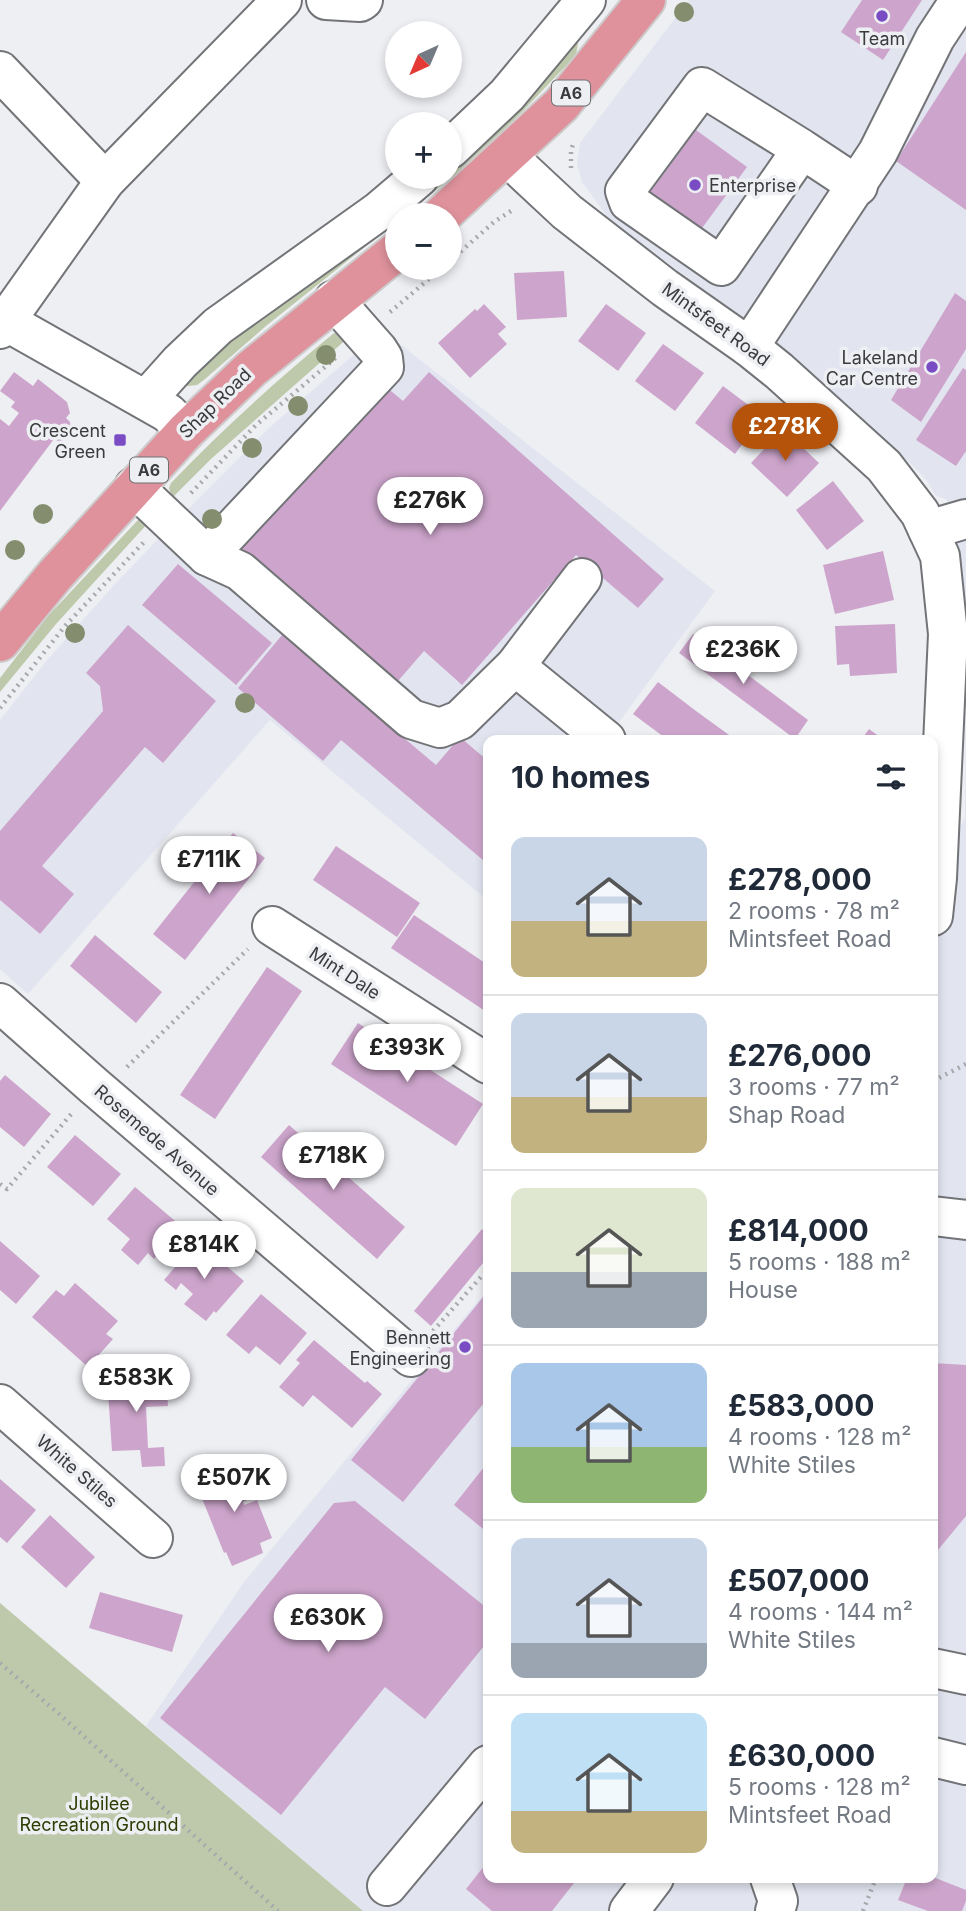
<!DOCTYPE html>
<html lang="en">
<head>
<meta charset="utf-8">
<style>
  :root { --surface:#fff; --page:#f6f6f7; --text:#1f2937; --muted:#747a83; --line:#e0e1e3; --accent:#b45309 }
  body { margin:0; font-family:Inter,sans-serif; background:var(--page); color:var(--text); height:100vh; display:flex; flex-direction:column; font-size:26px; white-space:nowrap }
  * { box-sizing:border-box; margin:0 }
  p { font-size:23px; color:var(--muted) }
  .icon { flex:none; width:38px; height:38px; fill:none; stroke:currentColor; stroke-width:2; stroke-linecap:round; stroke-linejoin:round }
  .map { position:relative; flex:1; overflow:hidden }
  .details { position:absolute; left:483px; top:735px; width:455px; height:1148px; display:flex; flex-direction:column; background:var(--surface); border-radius:14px; box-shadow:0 4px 10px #0003 }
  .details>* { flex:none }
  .needle { width:46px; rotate:224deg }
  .buttons { position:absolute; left:385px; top:21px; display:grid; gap:14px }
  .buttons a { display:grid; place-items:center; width:77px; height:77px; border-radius:50%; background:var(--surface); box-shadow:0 4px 10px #0003; font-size:35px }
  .price { position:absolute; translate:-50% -60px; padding:0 16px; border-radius:24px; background:#fff; color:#222; font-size:23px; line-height:46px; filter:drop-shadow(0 2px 4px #0008) }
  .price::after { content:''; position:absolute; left:50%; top:42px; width:21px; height:16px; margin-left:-10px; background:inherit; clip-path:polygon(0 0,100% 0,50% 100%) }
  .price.current { background:var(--accent); color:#fff }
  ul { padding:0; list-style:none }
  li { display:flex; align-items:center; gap:21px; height:175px; padding:0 28px }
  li+li { border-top:2px solid var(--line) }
  li span { display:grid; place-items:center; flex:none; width:196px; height:140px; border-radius:14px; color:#555 }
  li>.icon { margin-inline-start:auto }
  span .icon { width:84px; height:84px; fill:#fffc; stroke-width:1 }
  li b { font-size:30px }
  h2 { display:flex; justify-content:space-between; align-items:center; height:84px; padding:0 28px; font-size:30px }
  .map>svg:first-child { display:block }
  .built { fill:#e2e5f0 }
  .green { fill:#bec9ab }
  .building { fill:#cda5cc }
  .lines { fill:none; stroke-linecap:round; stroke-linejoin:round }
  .minor-casing { stroke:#737477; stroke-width:42 }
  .highway-casing { stroke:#ccc; stroke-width:42 }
  .path { stroke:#a7a8ab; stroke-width:4.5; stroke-dasharray:2 5; stroke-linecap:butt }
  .minor { stroke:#fff; stroke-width:38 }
  .highway { stroke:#df929c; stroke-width:38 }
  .tree { fill:#848d6e }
  .poi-dot { fill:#7a4cc4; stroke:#eeeff3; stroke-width:2.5 }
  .labels { text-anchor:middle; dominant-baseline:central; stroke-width:7; stroke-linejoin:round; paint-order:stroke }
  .shield { fill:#eeeff3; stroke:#707173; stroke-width:2 }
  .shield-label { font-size:16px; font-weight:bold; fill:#3a3b3c }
  .poi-label { font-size:18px; fill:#3a3b3c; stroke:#eeeff3; text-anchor:end }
  .street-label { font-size:18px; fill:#3a3b3c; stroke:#eeeff3 }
  .park-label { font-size:18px; fill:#2d3c02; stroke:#eeeff3 }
</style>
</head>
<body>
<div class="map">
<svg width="966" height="1911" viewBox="0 0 966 1911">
  <rect width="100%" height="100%" fill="#eeeff3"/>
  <!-- built -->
  <g class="built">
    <polygon points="689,0 966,0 966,1911 363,1911 146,1726 244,1582 488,1289 488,1878 933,1878 933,900 937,878 965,817 966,628 950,504 945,499 935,495 928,482 912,465 792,356 609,219 582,182 577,164 580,143"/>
    <polygon points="382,330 715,591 606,740 488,740 487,900 270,720 28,994 0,969 0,720 48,659 114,585 163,534 269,428"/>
  </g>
  <!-- green -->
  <g class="green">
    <polygon points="579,37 576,55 523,111 471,162 266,326 205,379 197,385 180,387 189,369 434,177 450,177 450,163"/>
    <path d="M334 333H338L349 337 211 459 172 498 169 488 171 483C223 429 277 380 334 333Z"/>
    <polygon points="138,520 143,520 149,522 56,624 0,692 0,678 48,616"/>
    <polygon points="0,1603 363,1911 0,1911"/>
  </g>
  <!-- building -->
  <g class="building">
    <polygon points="862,0 922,0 883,60 841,32"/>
    <polygon points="966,52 966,210 896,161"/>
    <polygon points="696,130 747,167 694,239 643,202"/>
    <polygon points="564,271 567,317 517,320 514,273"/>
    <polygon points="955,293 966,301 966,349 921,422 891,400"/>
    <polygon points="484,304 506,327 498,334 507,344 470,378 438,343 475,309 477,311"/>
    <polygon points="606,304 646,333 618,371 578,341"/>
    <polygon points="663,344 704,373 675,411 635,381"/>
    <polygon points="963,368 966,370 966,451 956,466 916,440"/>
    <polygon points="14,372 33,386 38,379 67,402 70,413 66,418 70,422 71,432 67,438 60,442 54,439 0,511 0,419 9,426 19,413 11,407 15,402 0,391"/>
    <polygon points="429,372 664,579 638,608 576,555 462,685 424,651 392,688 238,553 385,386 403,401"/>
    <polygon points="723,386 763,416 735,454 695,423"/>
    <polygon points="783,429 819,463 787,497 751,463"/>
    <polygon points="833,481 864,521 827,550 796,510"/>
    <polygon points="883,551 894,600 835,614 823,565"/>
    <polygon points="178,564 272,643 236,685 142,605"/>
    <polygon points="895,624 897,673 850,676 849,664 837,665 835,626"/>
    <polygon points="128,625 216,701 163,763 145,747 42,866 74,894 40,934 0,900 0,831 103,711 100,686 86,673"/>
    <polygon points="693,634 808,720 795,739 679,653"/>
    <polygon points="282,635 436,765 460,737 488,761 488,857 484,861 341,740 323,761 238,688"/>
    <polygon points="658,682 696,711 736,740 668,740 633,714"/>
    <polygon points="869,729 884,740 861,740"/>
    <polygon points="233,833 265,858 185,960 153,934"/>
    <polygon points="336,846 420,903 397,937 313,880"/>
    <polygon points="414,915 488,965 488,1013 391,948"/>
    <polygon points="95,935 162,992 136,1023 70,966"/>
    <polygon points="267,967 302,991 215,1119 180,1095"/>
    <polygon points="358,1023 483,1104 456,1146 331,1064"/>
    <polygon points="5,1075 51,1114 24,1147 0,1127 0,1081"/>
    <polygon points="289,1125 405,1227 377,1259 261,1157"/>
    <polygon points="75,1135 121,1174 93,1206 47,1167"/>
    <polygon points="135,1187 181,1226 154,1259 148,1253 138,1265 121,1250 130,1239 107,1219"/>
    <polygon points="482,1229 488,1235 488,1257 431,1326 414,1311"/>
    <polygon points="0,1241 40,1276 16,1304 0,1290"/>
    <polygon points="197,1241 244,1281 216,1313 214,1311 206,1321 184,1304 193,1294 181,1283 176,1290 164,1280"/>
    <polygon points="75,1283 118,1321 106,1334 113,1339 88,1367 32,1317 56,1290 64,1296"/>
    <polygon points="488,1291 488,1407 484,1403 403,1502 351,1460"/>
    <polygon points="261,1294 307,1333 280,1365 256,1346 249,1354 226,1335"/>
    <polygon points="314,1340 365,1383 367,1381 382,1394 352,1428 313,1395 303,1407 279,1387 300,1363 296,1360"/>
    <polygon points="933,1363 966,1365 966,1516 933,1556"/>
    <polygon points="144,1374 144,1377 166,1375 168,1406 146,1407 148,1448 164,1447 165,1466 142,1467 140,1450 112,1451 107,1377"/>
    <polygon points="488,1462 488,1533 454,1505"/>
    <polygon points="228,1467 231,1474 243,1469 254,1497 243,1502 244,1505 257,1500 272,1538 260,1543 263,1553 232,1566 226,1552 224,1553 195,1481"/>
    <polygon points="0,1479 36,1510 7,1543 0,1537"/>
    <polygon points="355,1501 488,1609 488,1641 425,1719 385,1687 281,1815 160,1718 334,1503"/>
    <polygon points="50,1515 95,1557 66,1588 21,1547"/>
    <polygon points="100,1592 183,1615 172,1652 89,1628"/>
    <polygon points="488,1861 488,1878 578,1878 552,1911 492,1911 466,1889"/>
    <polygon points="933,1877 966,1890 966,1901 962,1911 928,1911 898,1900 907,1878"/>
  </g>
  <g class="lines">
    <defs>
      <g id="minor">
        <polyline points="326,0 360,2 363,0"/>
        <polyline points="0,71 105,181"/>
        <polyline points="450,149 507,95 586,0"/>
        <polyline points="802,149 721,266 629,202 625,191 702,87 802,149 858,186"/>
        <polyline points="507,156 567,212 665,288 749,347 779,371 884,466 920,513 940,556 948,634 937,878 933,916"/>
        <polyline points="0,318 168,413 186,431"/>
        <polyline points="0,329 105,181 282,0"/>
        <polyline points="749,347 878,152 935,38 960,0"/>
        <polyline points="146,400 180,362 218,326 379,211 419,177"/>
        <polyline points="134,487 207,556 384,367 383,358 378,350 334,300"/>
        <polyline points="928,530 966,519"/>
        <polyline points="207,556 240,571 411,719 440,728 460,720 515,666 582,578"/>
        <polyline points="515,666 606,740"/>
        <polyline points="272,926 488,1064"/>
        <polyline points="0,1003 94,1086 411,1357"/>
        <polyline points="933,1216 966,1220"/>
        <polyline points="0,1404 153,1538"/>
        <polyline points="933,1668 966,1675"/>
        <polyline points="933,1757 966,1765"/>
        <polyline points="770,1878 778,1901 775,1911"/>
        <polyline points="387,1886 488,1765"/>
        <polyline points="629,1911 654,1878"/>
      </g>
      <g id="highway">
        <polyline points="442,215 561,105 646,0"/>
        <polyline points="0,642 55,575 186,431 251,369 397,251"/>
      </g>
    </defs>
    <!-- minor casing -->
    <use href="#minor" class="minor-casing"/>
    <!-- highway casing -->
    <use href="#highway" class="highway-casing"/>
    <!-- path -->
    <g class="path">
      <polyline points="571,168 571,150 574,142"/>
      <polyline points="450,261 494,222 514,209"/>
      <polyline points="390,312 442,268"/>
      <polyline points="191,493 256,425 338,356"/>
      <polyline points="0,708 65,626 144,542"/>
      <polyline points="127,1067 248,949"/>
      <polyline points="933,1081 966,1064"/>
      <polyline points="0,1184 7,1189 73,1112"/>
      <polyline points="433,1331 488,1269"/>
      <polyline points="0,1663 59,1714 278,1911"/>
      <polyline points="863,1911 876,1878"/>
    </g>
    <!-- minor -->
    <use href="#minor" class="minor"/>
    <!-- highway -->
    <use href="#highway" class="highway"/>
  </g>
  <!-- trees -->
  <g class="tree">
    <circle cx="684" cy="12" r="10"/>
    <circle cx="326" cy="355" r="10"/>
    <circle cx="298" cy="406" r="10"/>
    <circle cx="252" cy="448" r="10"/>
    <circle cx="43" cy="514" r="10"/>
    <circle cx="212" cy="519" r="10"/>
    <circle cx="15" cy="550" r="10"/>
    <circle cx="75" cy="633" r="10"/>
    <circle cx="245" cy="703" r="10"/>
  </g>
  <!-- markers -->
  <g class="poi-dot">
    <circle cx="882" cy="16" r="7"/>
    <circle cx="695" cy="185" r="7"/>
    <circle cx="932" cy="367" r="7"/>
    <rect x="113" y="433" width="14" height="14" rx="3.5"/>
    <circle cx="465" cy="1347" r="7"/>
  </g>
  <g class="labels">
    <!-- shield labels -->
    <g class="shield">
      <rect x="552" y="80.5" width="38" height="25" rx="5"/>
      <rect x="130" y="457.5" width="38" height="25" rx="5"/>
    </g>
    <g class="shield-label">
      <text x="571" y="93">A6</text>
      <text x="149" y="470">A6</text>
    </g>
    <!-- poi labels -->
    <g class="poi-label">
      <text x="882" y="38" text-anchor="middle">Team</text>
      <text x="709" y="185" text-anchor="start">Enterprise</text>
      <text x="918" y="357">Lakeland<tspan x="918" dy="21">Car Centre</tspan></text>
      <text x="106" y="430">Crescent<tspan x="106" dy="21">Green</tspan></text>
      <text x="451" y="1337">Bennett<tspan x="451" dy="21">Engineering</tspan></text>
    </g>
    <!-- street labels -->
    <g class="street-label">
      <text transform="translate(716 324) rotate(36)">Mintsfeet Road</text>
      <text transform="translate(215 403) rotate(-44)">Shap Road</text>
      <text transform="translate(345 973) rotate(33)">Mint Dale</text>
      <text transform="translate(157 1140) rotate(41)">Rosemede Avenue</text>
      <text transform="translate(77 1471) rotate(41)">White Stiles</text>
    </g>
    <!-- park labels -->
    <g class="park-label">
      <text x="99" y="1803">Jubilee<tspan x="99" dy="21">Recreation Ground</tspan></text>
    </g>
  </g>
</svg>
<div class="buttons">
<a><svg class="needle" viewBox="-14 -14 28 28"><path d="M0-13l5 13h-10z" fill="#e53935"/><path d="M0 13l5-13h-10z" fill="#747a83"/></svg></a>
<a>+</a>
<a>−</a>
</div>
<b class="price current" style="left:785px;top:463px">£278K</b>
<b class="price" style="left:430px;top:537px">£276K</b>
<b class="price" style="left:743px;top:686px">£236K</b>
<b class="price" style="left:209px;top:896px">£711K</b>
<b class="price" style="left:407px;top:1084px">£393K</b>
<b class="price" style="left:333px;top:1192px">£718K</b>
<b class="price" style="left:204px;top:1281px">£814K</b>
<b class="price" style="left:136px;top:1414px">£583K</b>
<b class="price" style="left:234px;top:1514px">£507K</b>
<b class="price" style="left:328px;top:1654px">£630K</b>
<section class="details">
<h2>10 homes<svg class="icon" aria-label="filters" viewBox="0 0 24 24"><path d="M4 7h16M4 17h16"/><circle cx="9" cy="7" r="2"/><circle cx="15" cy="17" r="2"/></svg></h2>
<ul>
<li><span style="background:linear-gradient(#c9d6e8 60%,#c2b280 0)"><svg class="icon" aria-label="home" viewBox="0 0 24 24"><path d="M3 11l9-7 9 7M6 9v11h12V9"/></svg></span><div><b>£278,000</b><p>2 rooms · 78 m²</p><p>Mintsfeet Road</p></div></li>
<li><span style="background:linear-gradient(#c9d6e8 60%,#c2b280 0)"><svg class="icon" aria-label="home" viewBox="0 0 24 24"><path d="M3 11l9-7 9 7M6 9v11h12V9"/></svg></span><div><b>£276,000</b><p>3 rooms · 77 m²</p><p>Shap Road</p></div></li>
<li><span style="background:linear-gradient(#dfe7d0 60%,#9aa5b1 0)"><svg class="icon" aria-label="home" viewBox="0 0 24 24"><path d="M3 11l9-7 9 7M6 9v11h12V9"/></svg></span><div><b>£814,000</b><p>5 rooms · 188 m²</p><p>House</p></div></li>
<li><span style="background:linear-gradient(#a9c7e8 60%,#8fb573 0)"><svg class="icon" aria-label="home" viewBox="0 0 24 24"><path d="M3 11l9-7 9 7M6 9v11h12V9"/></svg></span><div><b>£583,000</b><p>4 rooms · 128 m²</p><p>White Stiles</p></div></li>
<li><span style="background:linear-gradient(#c9d6e8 75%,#9aa5b1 0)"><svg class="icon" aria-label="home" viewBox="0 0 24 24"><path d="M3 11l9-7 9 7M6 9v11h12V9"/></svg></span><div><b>£507,000</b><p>4 rooms · 144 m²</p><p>White Stiles</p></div></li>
<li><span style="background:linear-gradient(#bfe0f5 70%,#c2b280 0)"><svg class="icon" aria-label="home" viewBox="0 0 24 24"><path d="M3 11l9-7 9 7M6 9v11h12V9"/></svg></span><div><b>£630,000</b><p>5 rooms · 128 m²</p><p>Mintsfeet Road</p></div></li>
</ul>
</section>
</div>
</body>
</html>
